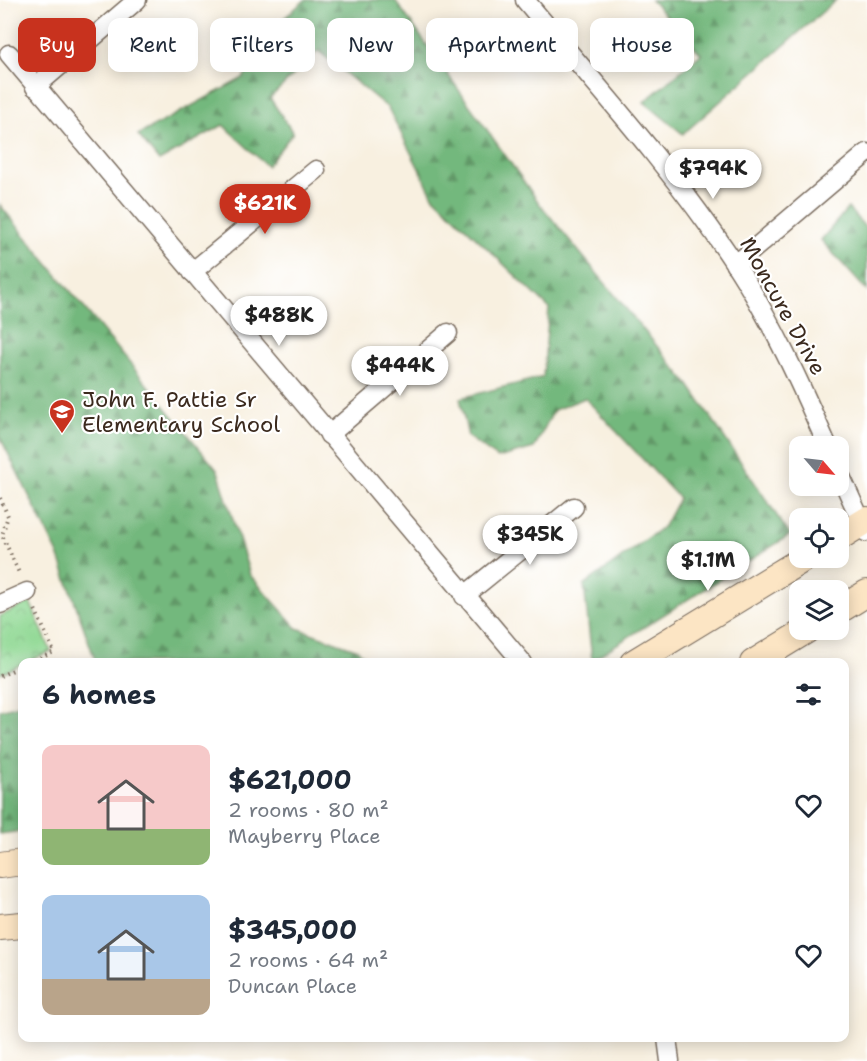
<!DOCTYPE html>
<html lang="en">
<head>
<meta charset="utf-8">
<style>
  :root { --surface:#fff; --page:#f6f6f7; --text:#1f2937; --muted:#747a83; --accent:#c8321e }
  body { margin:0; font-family:"Shantell Sans",sans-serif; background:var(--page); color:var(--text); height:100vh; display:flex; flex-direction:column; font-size:22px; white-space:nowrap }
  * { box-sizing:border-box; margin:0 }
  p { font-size:20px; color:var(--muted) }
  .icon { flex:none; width:33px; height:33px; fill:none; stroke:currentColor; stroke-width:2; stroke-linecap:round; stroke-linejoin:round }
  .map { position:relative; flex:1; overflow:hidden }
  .details { position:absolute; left:18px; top:658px; width:831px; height:384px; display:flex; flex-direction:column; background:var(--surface); border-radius:12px; box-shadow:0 3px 15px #0003 }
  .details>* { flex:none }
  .guide { position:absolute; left:18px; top:18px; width:831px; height:54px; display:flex; gap:12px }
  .needle { width:39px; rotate:118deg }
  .tools { position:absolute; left:789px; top:436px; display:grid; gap:12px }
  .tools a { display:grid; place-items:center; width:60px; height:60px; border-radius:12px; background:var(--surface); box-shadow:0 3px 15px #0003; font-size:30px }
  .price { position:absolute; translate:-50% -51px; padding:0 14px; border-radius:21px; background:#fff; color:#222; font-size:20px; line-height:39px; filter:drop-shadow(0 2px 3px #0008) }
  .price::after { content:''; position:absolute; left:50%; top:36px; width:18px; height:14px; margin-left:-9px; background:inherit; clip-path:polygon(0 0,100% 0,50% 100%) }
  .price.active { background:var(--accent); color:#fff }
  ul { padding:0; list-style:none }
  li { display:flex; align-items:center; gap:18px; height:150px; padding:0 24px }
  li span { display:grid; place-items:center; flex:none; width:168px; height:120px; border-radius:12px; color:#555 }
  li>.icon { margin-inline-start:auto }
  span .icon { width:72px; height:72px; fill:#fffc; stroke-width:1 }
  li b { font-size:26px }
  h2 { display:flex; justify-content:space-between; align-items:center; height:72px; padding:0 24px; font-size:26px }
  .chip { padding:0 21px; border-radius:12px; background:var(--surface); box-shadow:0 3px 15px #0003; font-size:21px; line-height:54px }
  .chip.active { background:var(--accent); color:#fff }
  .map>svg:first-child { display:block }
  .forest { fill:url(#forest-firs); stroke:#57714e; stroke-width:1.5 }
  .park { fill:url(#park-crowns); stroke:#658158; stroke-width:1.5 }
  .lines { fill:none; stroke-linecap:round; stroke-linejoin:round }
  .street-casing { stroke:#7d6f62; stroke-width:21 }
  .secondary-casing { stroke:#7d6f62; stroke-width:28 }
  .path { stroke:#7d6f62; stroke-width:4; stroke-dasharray:1.5 4.5; stroke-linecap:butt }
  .street { stroke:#fff; stroke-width:18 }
  .secondary { stroke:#fce5c4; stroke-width:26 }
  .labels { text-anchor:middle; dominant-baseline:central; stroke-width:4.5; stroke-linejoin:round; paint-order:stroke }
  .street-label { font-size:22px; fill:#3b2a1e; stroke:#fff }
  .poi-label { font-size:22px; fill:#3b2a1e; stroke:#fff; text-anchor:start }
</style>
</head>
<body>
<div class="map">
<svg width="867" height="1061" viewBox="0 0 867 1061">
  <defs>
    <pattern id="forest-firs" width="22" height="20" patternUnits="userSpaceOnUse" patternTransform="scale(1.5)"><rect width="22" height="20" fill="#73b87d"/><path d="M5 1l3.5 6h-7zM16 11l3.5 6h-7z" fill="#609666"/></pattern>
    <pattern id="park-crowns" width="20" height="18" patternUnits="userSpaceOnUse" patternTransform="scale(1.5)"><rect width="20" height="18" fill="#8fd893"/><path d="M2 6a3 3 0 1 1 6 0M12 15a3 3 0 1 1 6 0" fill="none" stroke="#7cba7e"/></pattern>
  </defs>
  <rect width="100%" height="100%" fill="#fff"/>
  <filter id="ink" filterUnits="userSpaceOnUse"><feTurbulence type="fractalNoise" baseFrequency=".0167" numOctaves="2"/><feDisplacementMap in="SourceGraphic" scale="12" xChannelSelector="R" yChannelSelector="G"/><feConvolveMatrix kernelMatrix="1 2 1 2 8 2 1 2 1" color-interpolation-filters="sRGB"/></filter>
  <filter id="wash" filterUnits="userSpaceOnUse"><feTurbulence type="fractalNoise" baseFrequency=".008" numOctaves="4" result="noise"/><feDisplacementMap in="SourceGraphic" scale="24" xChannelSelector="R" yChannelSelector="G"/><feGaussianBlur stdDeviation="1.35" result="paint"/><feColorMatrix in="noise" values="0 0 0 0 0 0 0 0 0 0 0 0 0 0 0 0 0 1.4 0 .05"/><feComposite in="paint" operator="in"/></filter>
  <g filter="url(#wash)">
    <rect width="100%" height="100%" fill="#f8f0e0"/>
    <!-- forest -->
    <g class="forest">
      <polygon points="305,0 395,0 539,203 689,385 790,535 592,660 584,585 664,526 679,498 585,398 554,410 534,448 498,458 468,437 460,398 543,377 549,308 433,196 388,108 318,51 270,98 293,133 267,166 223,125 159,161 138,135 243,78 282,20"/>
      <polygon points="651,0 836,0 683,134 644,102 701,54"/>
      <polygon points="0,205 218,471 250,575 297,628 358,650 371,663 92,663 95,660 58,554 0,437"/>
      <polygon points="848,208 867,229 867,291 821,240"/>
      <polygon points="22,704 22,831 0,834 0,710"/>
    </g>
    <!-- park -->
    <polygon class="park" points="30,602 51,651 0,674 0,616"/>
  </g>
  <g filter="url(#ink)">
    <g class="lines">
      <defs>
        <g id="street">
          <path d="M525 0C597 86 673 170 735 264 772 321 801 385 828 447"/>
          <polyline points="9,54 523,663"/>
          <polyline points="35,87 137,0"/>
          <polyline points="735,265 867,153"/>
          <polyline points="192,272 316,170"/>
          <polyline points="329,435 448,333"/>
          <polyline points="838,470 866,532"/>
          <polyline points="464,596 574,507"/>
          <polyline points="0,604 27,592"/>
          <polyline points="667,1038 670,1061"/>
        </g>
        <g id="secondary">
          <polyline points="838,538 867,520"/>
          <polyline points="838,611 867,593"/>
          <polyline points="633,663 805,558"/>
          <polyline points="753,663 807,630"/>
          <polyline points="0,865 22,862"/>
          <polyline points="0,927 22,925"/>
        </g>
      </defs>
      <!-- street casing -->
      <use href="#street" class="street-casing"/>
      <!-- secondary casing -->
      <use href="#secondary" class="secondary-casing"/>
      <!-- path -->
      <g class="path">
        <polyline points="0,498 8,516 2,535 20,575"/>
        <polyline points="29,663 54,652 34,607"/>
        <polyline points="0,676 22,666"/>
      </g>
      <!-- street -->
      <use href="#street" class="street"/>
      <!-- secondary -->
      <use href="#secondary" class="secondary"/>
    </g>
  </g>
  <!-- icons -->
  <defs>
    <symbol id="school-pin" viewBox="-11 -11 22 30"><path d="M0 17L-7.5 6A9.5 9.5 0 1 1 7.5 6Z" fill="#c8321e" stroke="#fff"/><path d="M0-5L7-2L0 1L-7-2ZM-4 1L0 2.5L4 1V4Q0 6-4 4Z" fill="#fff"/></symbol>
  </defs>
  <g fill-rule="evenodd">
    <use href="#school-pin" x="47" y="397" width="30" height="40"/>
  </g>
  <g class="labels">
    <!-- street labels -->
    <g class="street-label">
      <text transform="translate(783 306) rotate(61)">Moncure Drive</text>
    </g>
    <!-- poi labels -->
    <g class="poi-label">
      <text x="82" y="399">John F. Pattie Sr<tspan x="82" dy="25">Elementary School</tspan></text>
    </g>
  </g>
</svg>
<div class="tools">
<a><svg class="needle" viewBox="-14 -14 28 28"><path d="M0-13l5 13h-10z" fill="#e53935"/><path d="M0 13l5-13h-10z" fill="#747a83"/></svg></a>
<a><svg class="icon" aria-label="locate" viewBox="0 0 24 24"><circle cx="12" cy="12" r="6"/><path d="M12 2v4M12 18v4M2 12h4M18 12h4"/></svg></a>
<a><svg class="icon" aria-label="layers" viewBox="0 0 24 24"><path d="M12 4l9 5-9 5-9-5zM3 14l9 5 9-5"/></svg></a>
</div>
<b class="price" style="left:713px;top:200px">$794K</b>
<b class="price active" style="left:265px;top:235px">$621K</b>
<b class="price" style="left:279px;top:347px">$488K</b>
<b class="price" style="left:400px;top:397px">$444K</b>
<b class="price" style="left:530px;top:566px">$345K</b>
<b class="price" style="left:708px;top:592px">$1.1M</b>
<div class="guide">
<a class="chip active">Buy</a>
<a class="chip">Rent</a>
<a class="chip">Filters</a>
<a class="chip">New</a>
<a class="chip">Apartment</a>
<a class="chip">House</a>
</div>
<section class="details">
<h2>6 homes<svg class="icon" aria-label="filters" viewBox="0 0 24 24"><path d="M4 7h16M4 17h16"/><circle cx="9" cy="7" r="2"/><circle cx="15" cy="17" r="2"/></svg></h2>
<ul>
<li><span style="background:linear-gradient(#f6c9c9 70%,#8fb573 0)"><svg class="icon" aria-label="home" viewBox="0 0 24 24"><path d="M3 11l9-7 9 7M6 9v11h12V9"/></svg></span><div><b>$621,000</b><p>2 rooms · 80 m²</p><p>Mayberry Place</p></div><svg class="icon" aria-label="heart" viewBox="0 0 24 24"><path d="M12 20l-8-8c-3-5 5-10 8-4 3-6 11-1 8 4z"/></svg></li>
<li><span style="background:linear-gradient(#a9c7e8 70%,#b9a48a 0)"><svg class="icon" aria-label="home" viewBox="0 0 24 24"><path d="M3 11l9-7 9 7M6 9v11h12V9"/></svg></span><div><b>$345,000</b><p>2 rooms · 64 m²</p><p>Duncan Place</p></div><svg class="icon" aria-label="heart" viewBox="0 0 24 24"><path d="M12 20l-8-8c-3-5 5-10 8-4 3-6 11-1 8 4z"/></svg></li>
</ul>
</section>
</div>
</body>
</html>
